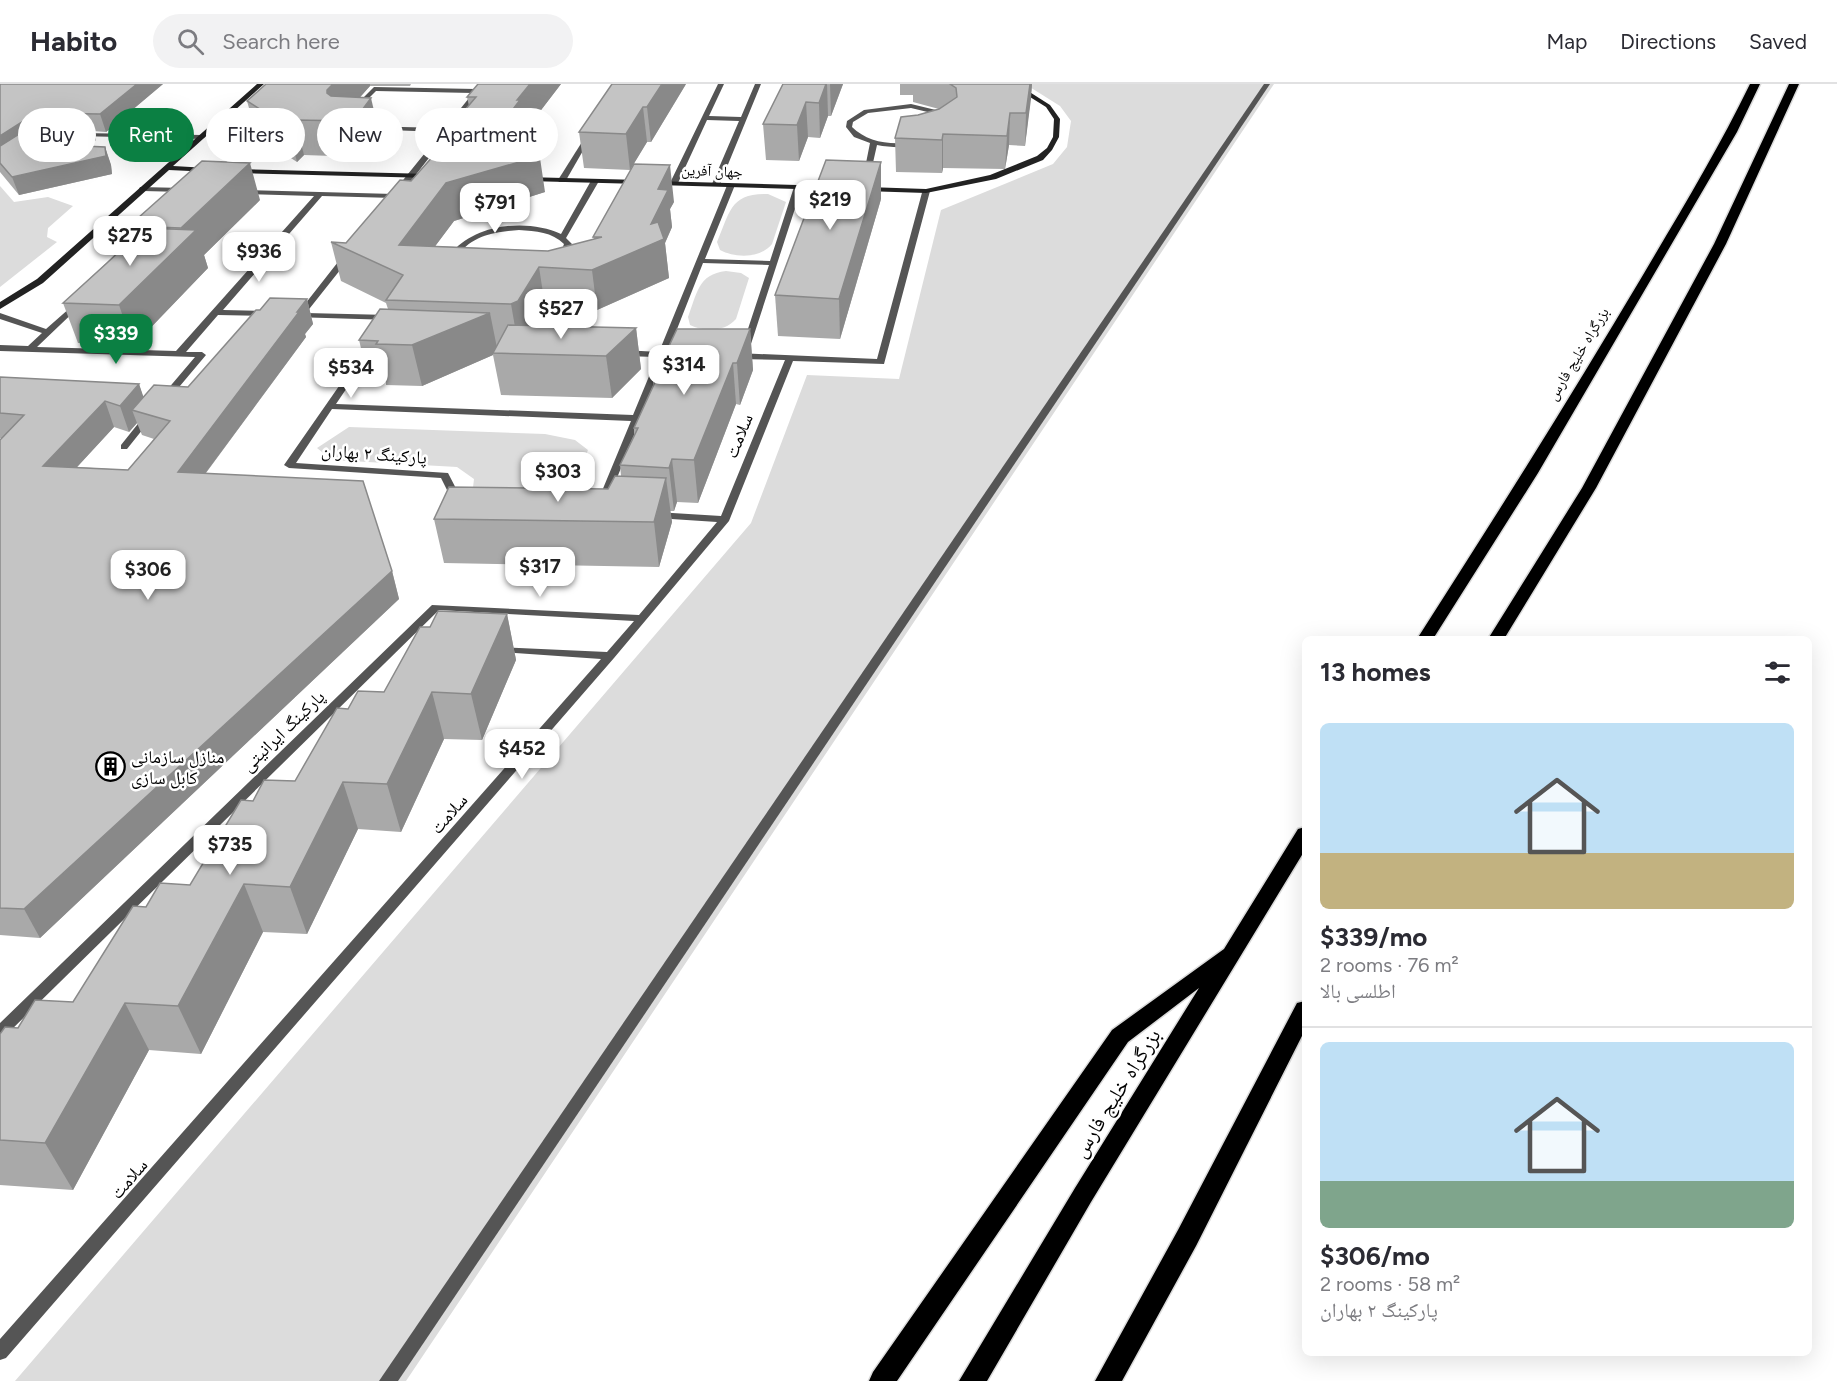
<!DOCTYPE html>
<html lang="en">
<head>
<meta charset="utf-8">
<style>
  :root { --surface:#fff; --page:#f2f2f3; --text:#2b2b33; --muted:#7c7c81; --line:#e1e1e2; --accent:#0b8043 }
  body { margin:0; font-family:Figtree,"Noto Naskh Arabic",sans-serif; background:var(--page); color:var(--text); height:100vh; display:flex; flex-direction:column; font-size:22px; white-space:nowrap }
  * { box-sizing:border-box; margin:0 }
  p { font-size:20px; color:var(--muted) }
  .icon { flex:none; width:33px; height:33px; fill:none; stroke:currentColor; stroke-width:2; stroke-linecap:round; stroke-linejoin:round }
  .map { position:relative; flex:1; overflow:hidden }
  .sheet { position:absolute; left:1302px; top:552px; width:510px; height:720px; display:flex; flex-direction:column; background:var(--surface); border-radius:9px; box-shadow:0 6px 24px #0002 }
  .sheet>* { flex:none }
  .hud { position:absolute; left:18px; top:24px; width:570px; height:54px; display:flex; gap:12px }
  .price { position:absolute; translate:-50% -51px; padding:0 14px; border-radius:12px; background:#fff; color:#222; font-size:20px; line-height:39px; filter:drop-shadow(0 2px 3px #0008) }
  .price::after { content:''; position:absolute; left:50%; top:36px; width:18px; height:14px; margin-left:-9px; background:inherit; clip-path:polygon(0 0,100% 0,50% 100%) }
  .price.current { background:var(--accent); color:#fff }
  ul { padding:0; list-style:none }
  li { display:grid; align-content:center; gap:12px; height:318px; padding:0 18px }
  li+li { border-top:2px solid var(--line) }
  li span { display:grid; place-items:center; height:186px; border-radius:9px; color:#555 }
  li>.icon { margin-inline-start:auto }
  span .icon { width:108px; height:108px; fill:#fffc; stroke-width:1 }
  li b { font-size:26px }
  h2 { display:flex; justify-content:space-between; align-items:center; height:72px; padding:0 18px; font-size:26px }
  .tag { padding:0 21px; border-radius:27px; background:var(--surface); box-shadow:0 6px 24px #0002; font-size:21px; line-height:54px }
  .tag.current { background:var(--accent); color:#fff }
  header { display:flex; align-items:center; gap:36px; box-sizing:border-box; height:84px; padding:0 30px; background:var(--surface); border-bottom:2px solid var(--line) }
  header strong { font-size:28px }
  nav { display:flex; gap:33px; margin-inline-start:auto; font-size:21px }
  .search { width:420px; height:54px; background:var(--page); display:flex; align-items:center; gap:15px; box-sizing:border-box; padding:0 21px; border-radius:33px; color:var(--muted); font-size:22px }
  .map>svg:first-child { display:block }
  .green { fill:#dcdcdc }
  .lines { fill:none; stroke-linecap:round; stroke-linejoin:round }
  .highway-casing { stroke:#dbdbdb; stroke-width:3 }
  .street { fill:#555; fill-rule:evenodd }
  .secondary { fill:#222; fill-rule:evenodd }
  .highway { fill:#000; fill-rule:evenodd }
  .wall { fill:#a9a9a9; fill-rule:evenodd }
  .shaded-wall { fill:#898989 }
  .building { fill:#c4c4c4; stroke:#898989; stroke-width:1.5 }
  .labels { text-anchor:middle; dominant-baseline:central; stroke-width:5; stroke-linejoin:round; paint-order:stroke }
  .far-street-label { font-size:15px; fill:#000; stroke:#fff }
  .street-label { font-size:18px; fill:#000; stroke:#fff }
  .poi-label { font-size:18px; fill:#000; stroke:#fff; text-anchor:start }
  .near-street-label { font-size:21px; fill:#000; stroke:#fff }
</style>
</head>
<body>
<header>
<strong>Habito</strong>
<div class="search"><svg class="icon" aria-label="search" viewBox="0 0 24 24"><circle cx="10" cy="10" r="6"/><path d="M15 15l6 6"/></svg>Search here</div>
<nav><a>Map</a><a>Directions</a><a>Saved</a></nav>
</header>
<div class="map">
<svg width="1837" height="1297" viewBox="0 0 1837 1297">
  <rect width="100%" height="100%" fill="#fff"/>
  <!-- green -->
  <g class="green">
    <polygon points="1025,0 1274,0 406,1297 15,1297 751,439 807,291 899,295 941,126 1053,80 1067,63 1071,37 1060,22"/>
    <polygon points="0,102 14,118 48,113 73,122 48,144 47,153 57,158 0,203"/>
    <path d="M768 110 786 118 772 160C760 175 735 174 720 166L717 158C730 128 730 109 768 110Z"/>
    <path d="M726 187 741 189 749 194 736 235C725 248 704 248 690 241L688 233C697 210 698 190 726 187Z"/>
    <polygon points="349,343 545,350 575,356 588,366 571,406 472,412 474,395 457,383 332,376 317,364"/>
  </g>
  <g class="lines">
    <defs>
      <g id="highway">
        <path d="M1750 0H1760L1737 48 1538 389 1433 555H1417C1494 435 1570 314 1643 191 1680 128 1718 66 1750 0Z"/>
        <polygon points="1789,0 1799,0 1726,160 1596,404 1504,555 1488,555 1582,404 1714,160"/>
        <polygon points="1305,743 1305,766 1091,1118 987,1297 959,1297 1075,1104 1199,904 1128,958 897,1297 869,1297 873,1288 1112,946 1224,865 1298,745"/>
        <polygon points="1305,917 1305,946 1196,1162 1122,1297 1095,1297 1178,1146 1297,919"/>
      </g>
    </defs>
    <!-- highway casing -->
    <use href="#highway" class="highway-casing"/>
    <!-- street -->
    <g class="street">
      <polygon points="480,0 486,0 401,110 395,110 395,106 442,48 361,45 359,44 359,42 445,44 473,9 376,7 358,25 354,25 354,23 374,3 476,5"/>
      <polygon points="718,0 724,0 709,32 741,33 755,0 761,0 720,100 716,102 712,100 739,37 707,36 678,99 671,101 670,99"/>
      <polygon points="1264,0 1270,0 398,1297 379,1297"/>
      <path d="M911 20 940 27 954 38V45C935 63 902 66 877 61L870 92 863 94 870 59 854 53 846 43 847 37 864 26ZM911 24 936 30 949 40 948 44C922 62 876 67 852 43L853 38 868 29Z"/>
      <polygon points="80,49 202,51 205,53 202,55 78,52 77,51"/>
      <polygon points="587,50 592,51 565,98 559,98 558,96"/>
      <path d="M592 95 599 97 566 154 572 160C570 164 569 169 566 173 550 197 478 204 457 183 454 180 452 175 450 171 473 140 527 134 561 150ZM519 146C536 147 552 148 564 160 562 165 561 170 557 173 535 195 475 199 458 171 473 151 496 148 519 146Z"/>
      <polygon points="728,99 735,101 705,175 770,177 794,103 798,101 802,103 750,263 746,266 742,263 769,181 703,179 668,268 680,268 684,271 680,274 666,273 606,421 602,422 597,419 631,337 332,325 296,379 448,389 462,416 457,419 452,416 441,394 289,384 284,381 369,259 372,258 376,261 336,320 633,331 657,273 623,272 619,269 623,266 659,268"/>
      <polygon points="140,103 184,104 188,106 184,108 143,107 139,105"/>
      <polygon points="923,105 930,107 884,280 793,277 729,437 614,574 6,1274 0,1276 0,1255 601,575 499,568 495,567 493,565 495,563 607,568 634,537 439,526 5,952 0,954 0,939 432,521 639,531 717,438 656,434 651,431 656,428 721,432 785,276 737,275 733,272 737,269 877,275"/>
      <polygon points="241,106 394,110 398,112 394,114 322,112 223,226 270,227 273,228 273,232 218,231 186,268 202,268 206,271 169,315 163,315 161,313 195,273 0,267 0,261 28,262 42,249 0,235 0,229 46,245 79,216 83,218 82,220 37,263 176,267 314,112 244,110 241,110"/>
      <polygon points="345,169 352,171 306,229 389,231 393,234 392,236 293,233 293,229 298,229"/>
      <polygon points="148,330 153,333 151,335 127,365 121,365 121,361 145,331"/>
    </g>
    <!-- secondary -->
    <g class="secondary">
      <polygon points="257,0 264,0 173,82 208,84 211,84 211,88 169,86 43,199 0,225 0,218 37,195"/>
      <polygon points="1009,0 1017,0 1050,21 1060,35 1059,53 1052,66 1043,76 996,95 926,109 864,107 864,103 867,103 926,105 990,91 1037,72 1047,64 1053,53 1054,35 1046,23"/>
      <polygon points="234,85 430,90 434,92 430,94 237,89 234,89"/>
      <polygon points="525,93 640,96 644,98 640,100 528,97 525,97"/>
      <polygon points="654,97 832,102 836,104 832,106 657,101 654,101"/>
    </g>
    <!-- highway -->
    <use href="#highway" class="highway"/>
  </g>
  <!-- wall -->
  <g class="wall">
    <polygon points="0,0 163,0 106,48 93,47 96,56 88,62 105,63 111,81 112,90 19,111 0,88"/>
    <polygon points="266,0 411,0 410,2 370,2 360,13 379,48 362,73 304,71 297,78 257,52 247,17"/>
    <polygon points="478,0 561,0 525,47 526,51 515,66 545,108 454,137 435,162 548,167 594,155 593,153 674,118 670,125 672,143 665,159 669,194 597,226 545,222 534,241 636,244 641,285 612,314 501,311 493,271 422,302 386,301 386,298 369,297 359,256 388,225 386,219 341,197 331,158 346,159 411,97 451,61 450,52 454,47 453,40 469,22 467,13"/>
    <polygon points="686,0 651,58 647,58 630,86 584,84 579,48"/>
    <polygon points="783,0 843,0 831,32 828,32 820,54 808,53 799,77 766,76 763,40"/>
    <polygon points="900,0 1032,0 1025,62 1009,61 1005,85 943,84 942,89 896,88 895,54 918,31 939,25 913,18 913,11 900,11"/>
    <polygon points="881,115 840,255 778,252 775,211"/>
    <polygon points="260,116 204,171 208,184 133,262 78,259 63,219 133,154 129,142"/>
    <path d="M307 215 313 240 305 250 306 253 206 389 392 487 399 515 40 854 0 851V356L1 354H0V293L139 300 143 313 188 303ZM137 339 142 351 154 355 128 386 77 383 114 343 129 348Z"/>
    <polygon points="750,245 753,286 740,321 736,320 698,419 677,418 674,427 670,427 672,438 659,483 444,479 434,435 608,405 621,392 620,381 634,351 634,344 653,302 653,296"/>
    <polygon points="507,530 516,576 482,656 444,655 401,748 358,745 307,850 263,848 201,970 149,966 73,1106 0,1101 0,950 18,944 73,918 146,823 190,801 253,717 295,697 348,625 384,608 430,543"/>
  </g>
  <!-- shaded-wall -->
  <g class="shaded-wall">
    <polygon points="137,0 163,0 106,48 100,30"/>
    <polygon points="333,0 370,0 370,2 339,37 327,9 327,6"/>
    <polygon points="530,0 561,0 525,47 526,51 502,83 539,67 545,108 454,137 407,200 399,161 446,99 484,62 489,87 496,85 491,54 517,16"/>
    <polygon points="662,0 686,0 651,58 647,23"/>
    <polygon points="826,0 827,0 828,32 820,54 819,19"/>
    <polygon points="830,0 843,0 831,32"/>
    <polygon points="1030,0 1032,0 1031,15 1025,62 1026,29"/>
    <polygon points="371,14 379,48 362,73 354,37"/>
    <polygon points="806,18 808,53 799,77 797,41"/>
    <polygon points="643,23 647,58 630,86 626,50"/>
    <polygon points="36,29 42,47 0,75 0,52"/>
    <polygon points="1010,29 1009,61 1005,85 1007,52"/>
    <polygon points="295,36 304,71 297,78 288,43"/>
    <polygon points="90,38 96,56 68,79 62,61"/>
    <polygon points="943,50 943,84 942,89 942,56"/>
    <polygon points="105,63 111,81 112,90 19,111 12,93"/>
    <polygon points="881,78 881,115 840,255 839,215"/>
    <polygon points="250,79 260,116 204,171 208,184 133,262 119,221 185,157 181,144"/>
    <polygon points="670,81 674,118 670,125 672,143 665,159 669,194 597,226 592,186 651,140 658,105"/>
    <polygon points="539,183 545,222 525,257 518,260 511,220"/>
    <polygon points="307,215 313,240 305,250 306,253 187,414 178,388"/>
    <polygon points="490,229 498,269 493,269 493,271 422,302 412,261"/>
    <polygon points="636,244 641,285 612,314 606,272"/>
    <polygon points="750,245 753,286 740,321 737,279"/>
    <polygon points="733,279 736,320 698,419 694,376"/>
    <polygon points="139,300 148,326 132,326 137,339 129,348 120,322"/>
    <polygon points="105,317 114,343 54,408 43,382"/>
    <polygon points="672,375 677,418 674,427 669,384"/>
    <polygon points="666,394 672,438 659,483 654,438"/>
    <polygon points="392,487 399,515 40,854 24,825"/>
    <polygon points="507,530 516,576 482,656 471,610"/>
    <polygon points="432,608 444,655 401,748 387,700"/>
    <polygon points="343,698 358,745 307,850 290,803"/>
    <polygon points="244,800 263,848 201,970 178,922"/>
    <polygon points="125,919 149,966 73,1106 45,1059"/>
  </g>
  <!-- building -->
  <g class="building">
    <polygon points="0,0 137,0 100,30 36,29 0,52"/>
    <polygon points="266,0 333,0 327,6 327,9 331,12 371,14 354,37 295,36 288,43 247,17"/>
    <polygon points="478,0 530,0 517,16 520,16 491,54 450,52 460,40 453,40 476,13 467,13"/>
    <polygon points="612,0 662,0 647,23 643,23 626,50 579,48"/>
    <polygon points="783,0 826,0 819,19 806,18 797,41 763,40"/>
    <polygon points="950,0 1030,0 1026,29 1010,29 1007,52 943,50 942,56 895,54 901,33 918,31 939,25 957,13 956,4"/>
    <polygon points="38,38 90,38 62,61 105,63 106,72 12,93 0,79 0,62"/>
    <polygon points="443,61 484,62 482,65 539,67 540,72 446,99 399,161 548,167 602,153 593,153 634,80 670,81 658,105 668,106 651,140 658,138 664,155 592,186 539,183 518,217 511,220 386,216 403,191 331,158 346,159 400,96 411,97"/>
    <polygon points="826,76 881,78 839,215 775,211"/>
    <polygon points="202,77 250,79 181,144 129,142"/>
    <polygon points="144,144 196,146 119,221 63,219 107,179"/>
    <polygon points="270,214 307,215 297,228 299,228 178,388 363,397 392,487 24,825 0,824 0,356 24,331 0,329 0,293 139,300 120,322 105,317 43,382 128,386 170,337 132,326 154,301 188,303 256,226 260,226"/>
    <polygon points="380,225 490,229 412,261 376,260 378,257 359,256"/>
    <polygon points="508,241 636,244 606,272 493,269"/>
    <polygon points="677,245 750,245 737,279 733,279 694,376 672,375 669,384 620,381 638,344 634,344 656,296 653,296"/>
    <polygon points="615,392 666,394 654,438 434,435 449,403 608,405"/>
    <polygon points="438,527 507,530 471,610 432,608 387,700 343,698 290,803 244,800 178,922 125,919 45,1059 0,1056 0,950 5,943 18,944 35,916 73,918 133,822 146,823 160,799 190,801 241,716 253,717 264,696 295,697 337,624 348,625 358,607 384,608 420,543 430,543"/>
  </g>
  <!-- icons -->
  <defs>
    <symbol id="building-ring" viewBox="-11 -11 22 22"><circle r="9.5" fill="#fff" stroke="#000" stroke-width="1.5"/><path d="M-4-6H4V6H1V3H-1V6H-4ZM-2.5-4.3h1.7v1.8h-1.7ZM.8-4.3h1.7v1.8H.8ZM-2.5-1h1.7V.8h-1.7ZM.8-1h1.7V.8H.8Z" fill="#000"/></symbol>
  </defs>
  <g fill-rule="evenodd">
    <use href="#building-ring" x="94" y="666" width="33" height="33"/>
  </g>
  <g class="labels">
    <!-- far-street labels -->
    <g class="far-street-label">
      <text transform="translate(712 87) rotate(2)">جهان آفرین</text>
      <text transform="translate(1578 270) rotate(-59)">بزرگراه خلیج فارس</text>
    </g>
    <!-- street labels -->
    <g class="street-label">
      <text transform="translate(739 352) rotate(-68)">سلامت</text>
      <text transform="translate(374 370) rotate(4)">پارکینگ ۲ بهاران</text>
      <text transform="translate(283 647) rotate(-44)">پارکینگ ایرانیتی</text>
      <text transform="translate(449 730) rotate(-49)">سلامت</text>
      <text transform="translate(129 1095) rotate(-49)">سلامت</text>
    </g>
    <!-- poi labels -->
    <g class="poi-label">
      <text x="131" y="673">منازل سازمانی<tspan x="131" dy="21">کابل سازی</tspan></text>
    </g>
    <!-- near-street labels -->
    <g class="near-street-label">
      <text transform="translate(1116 1009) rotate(-58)">بزرگراه خلیج فارس</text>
    </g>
  </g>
</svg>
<b class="price" style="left:830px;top:147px">$219</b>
<b class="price" style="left:495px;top:150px">$791</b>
<b class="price" style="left:130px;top:183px">$275</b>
<b class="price" style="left:259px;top:199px">$936</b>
<b class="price" style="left:561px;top:256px">$527</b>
<b class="price current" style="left:116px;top:281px">$339</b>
<b class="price" style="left:684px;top:312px">$314</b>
<b class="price" style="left:351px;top:315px">$534</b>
<b class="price" style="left:558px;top:419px">$303</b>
<b class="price" style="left:540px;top:514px">$317</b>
<b class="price" style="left:148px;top:517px">$306</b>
<b class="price" style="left:522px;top:696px">$452</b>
<b class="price" style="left:230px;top:792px">$735</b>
<div class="hud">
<a class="tag">Buy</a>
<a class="tag current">Rent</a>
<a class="tag">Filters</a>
<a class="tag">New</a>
<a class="tag">Apartment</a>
</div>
<section class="sheet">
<h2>13 homes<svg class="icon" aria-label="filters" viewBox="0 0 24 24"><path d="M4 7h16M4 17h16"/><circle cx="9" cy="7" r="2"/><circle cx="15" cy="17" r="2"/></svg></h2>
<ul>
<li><span style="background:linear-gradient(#bfe0f5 70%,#c2b280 0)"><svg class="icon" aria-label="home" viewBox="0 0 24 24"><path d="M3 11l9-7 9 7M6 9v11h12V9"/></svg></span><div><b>$339/mo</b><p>2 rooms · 76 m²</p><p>اطلسی بالا</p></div></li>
<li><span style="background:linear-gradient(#bfe0f5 75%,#7fa58c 0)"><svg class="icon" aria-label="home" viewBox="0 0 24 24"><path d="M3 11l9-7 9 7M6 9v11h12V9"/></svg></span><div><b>$306/mo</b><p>2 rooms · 58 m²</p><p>پارکینگ ۲ بهاران</p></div></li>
</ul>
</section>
</div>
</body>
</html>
